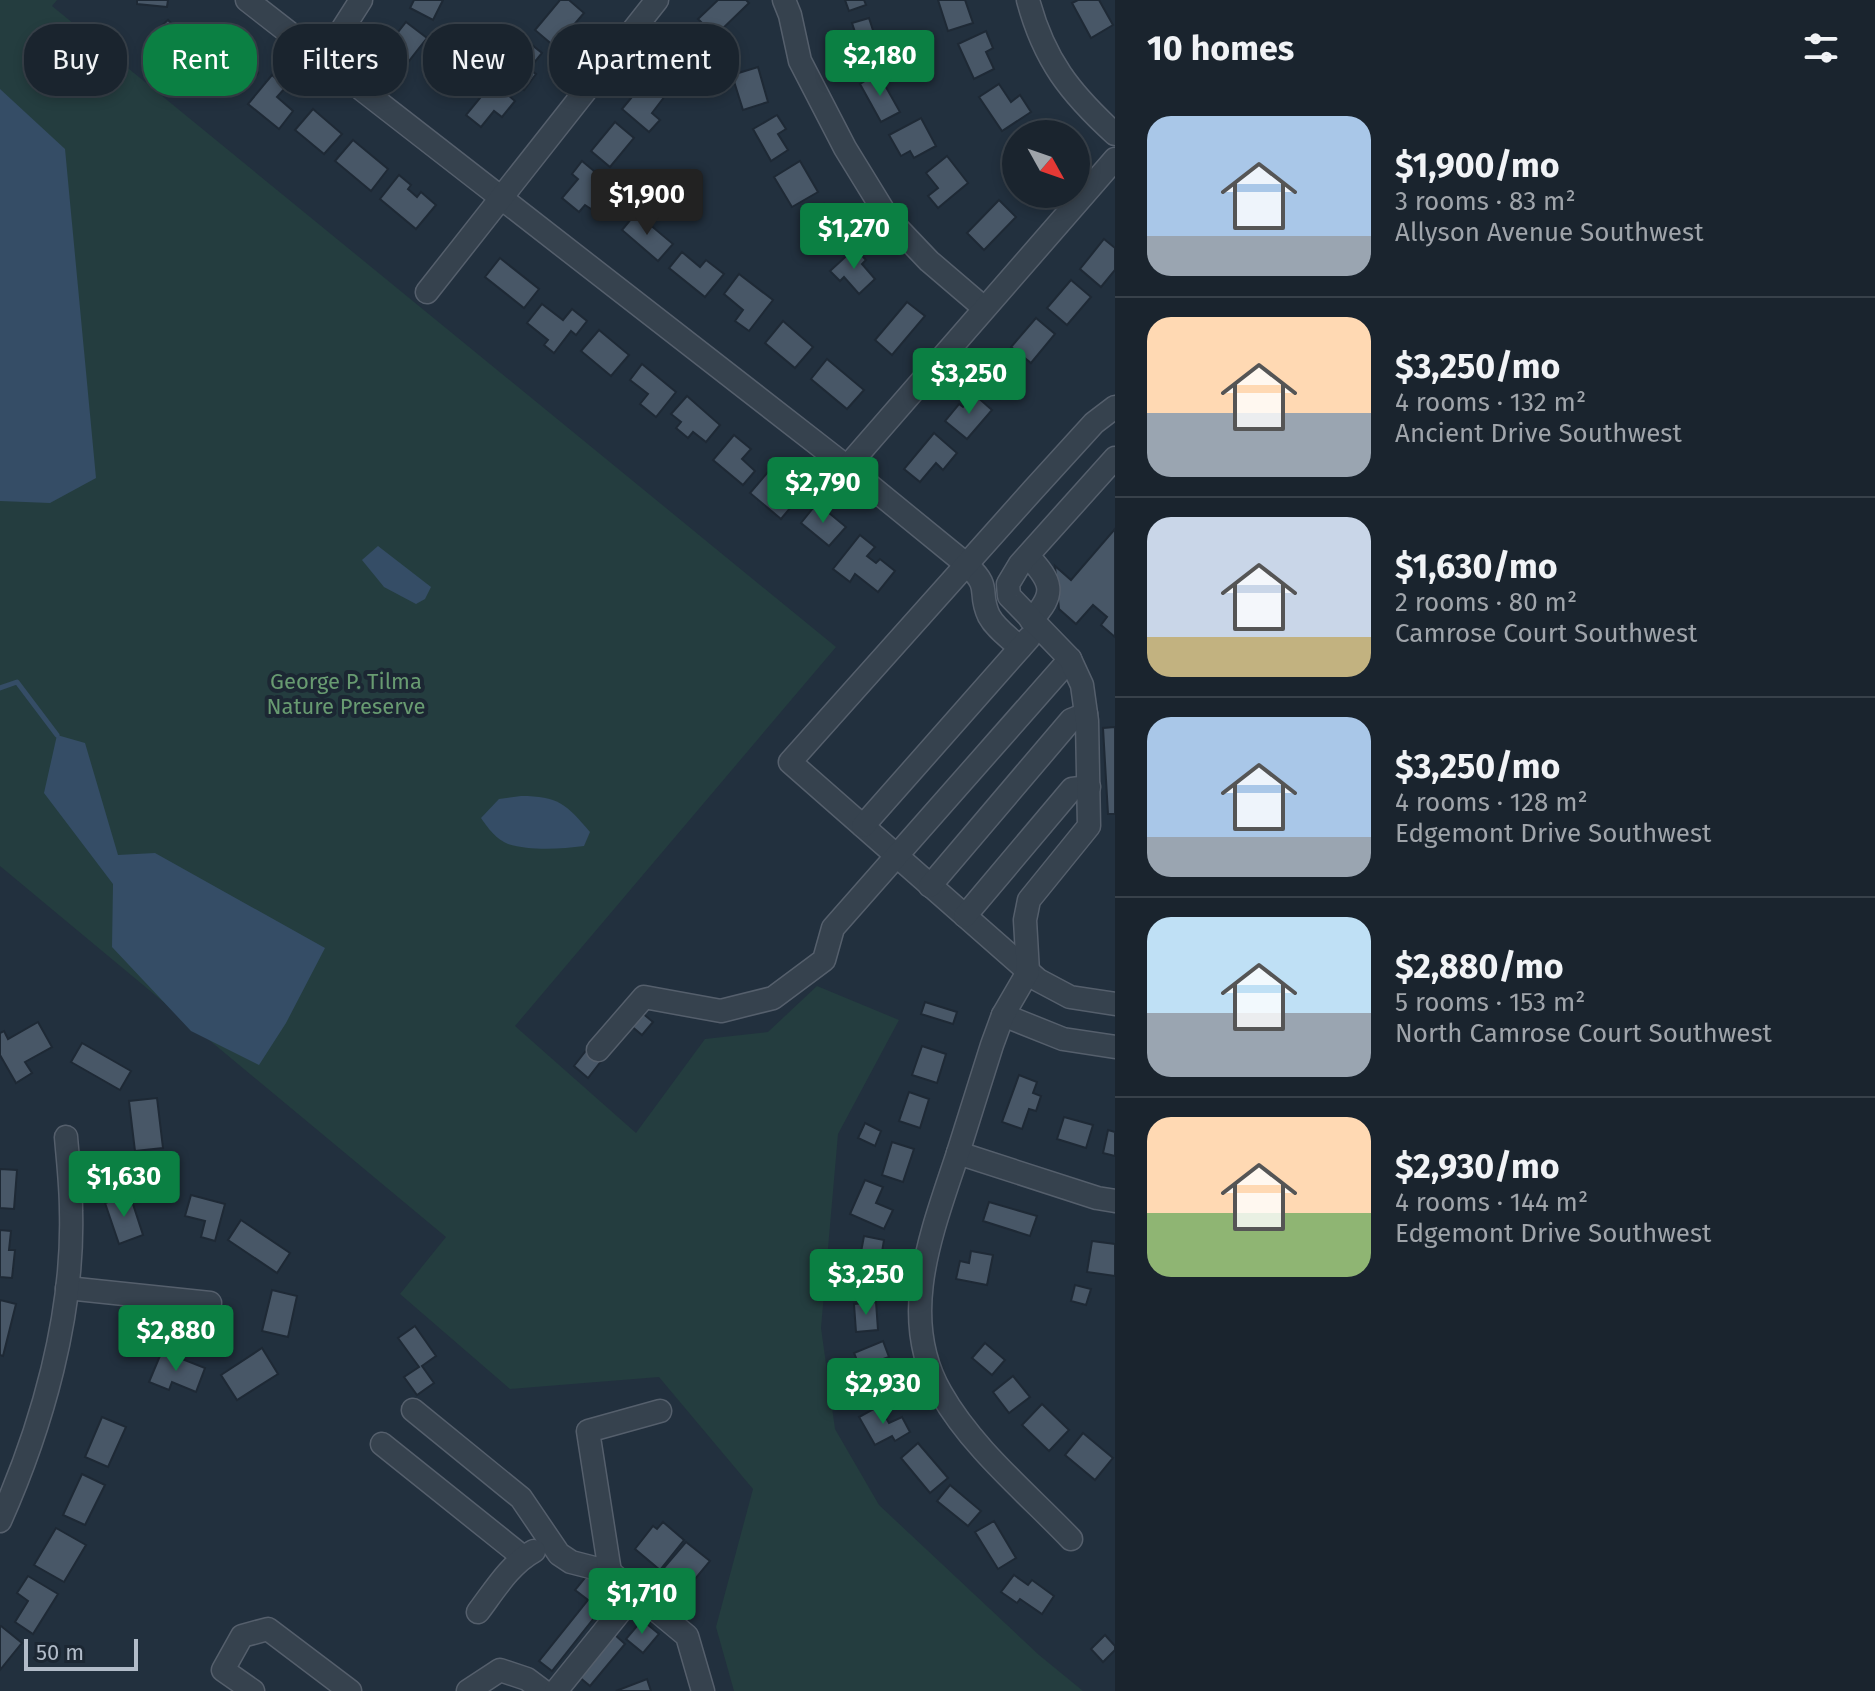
<!DOCTYPE html>
<html lang="en">
<head>
<meta charset="utf-8">
<style>
  body { margin:0; font-family:"Fira Sans",sans-serif; background:#232c36; color:#f1f3f6; height:100vh; display:flex; flex-direction:column; font-size:30px; white-space:nowrap }
  * { box-sizing:border-box; margin:0 }
  p { font-size:26px; color:#9fa4aa }
  .icon { flex:none; width:44px; height:44px; fill:none; stroke:currentColor; stroke-width:2; stroke-linecap:round; stroke-linejoin:round }
  .map { position:relative; flex:1; overflow:hidden }
  .sheet { display:flex; flex-direction:column; background:#1a242e; width:760px }
  .sheet>* { flex:none }
  .banner { position:absolute; left:24px; top:24px; width:760px; height:72px; display:flex; gap:16px }
  .needle { width:52px; rotate:130deg }
  .buttons { position:absolute; left:1002px; top:120px; display:grid; gap:16px }
  .buttons a { display:grid; place-items:center; width:88px; height:88px; border-radius:50%; background:#1a242e; box-shadow:0 4px 12px #0003,0 0 0 2px #38414a; font-size:40px }
  .scale { position:absolute; left:24px; bottom:20px; width:114px; box-sizing:border-box; padding-left:8px; border:4px solid #b2bcc9; border-top:0; font-size:22px; line-height:28px; white-space:nowrap; color:#b2bcc9; -webkit-text-stroke:6px #1c2733; paint-order:stroke }
  .price { position:absolute; translate:-50% -68px; padding:0 18px; border-radius:8px; background:#0b8043; color:#fff; font-size:26px; line-height:52px; filter:drop-shadow(0 2px 4px #0008) }
  .price::after { content:''; position:absolute; left:50%; top:48px; width:24px; height:18px; margin-left:-12px; background:inherit; clip-path:polygon(0 0,100% 0,50% 100%) }
  .price.active { background:#222; color:#fff }
  ul { padding:0; list-style:none }
  li { display:flex; align-items:center; gap:24px; height:200px; padding:0 32px }
  li+li { border-top:2px solid #38414a }
  li span { display:grid; place-items:center; flex:none; width:224px; height:160px; border-radius:24px; color:#555 }
  li>.icon { margin-inline-start:auto }
  span .icon { width:96px; height:96px; fill:#fffc; stroke-width:1 }
  li b { font-size:34px }
  h2 { display:flex; justify-content:space-between; align-items:center; height:96px; padding:0 32px; font-size:34px }
  .pill { padding:0 28px; border-radius:32px; background:#1a242e; box-shadow:0 4px 12px #0003,0 0 0 2px #38414a; font-size:28px; line-height:72px }
  .pill.active { background:#0b8043; color:#fff }
  main { display:flex; flex:1; min-height:0 }
  .map>svg:first-child { display:block }
</style>
</head>
<body>
<main>
<div class="map">
<svg width="1115" height="1691" viewBox="0 0 1115 1691">
  <rect width="100%" height="100%" fill="#22303e"/>
  <!-- green -->
  <polygon fill="#243d3f" points="0,0 57,0 52,6 836,647 515,1026 636,1133 705,1039 768,1032 817,986 899,1020 838,1134 821,1328 835,1429 879,1505 1039,1655 1083,1691 734,1691 716,1627 753,1489 659,1377 510,1389 400,1294 446,1237 0,866"/>
  <!-- water -->
  <g fill="#354d66">
    <polygon points="0,89 65,149 96,478 50,503 0,501"/>
    <polygon points="378,546 431,587 425,599 416,604 384,587 362,560"/>
    <polygon points="57,735 85,743 118,855 155,853 325,948 286,1023 259,1065 191,1031 112,947 113,884 44,793"/>
    <path d="M521 796C558 796 566 804 590 832L584 846C561 849 531 851 508 844 497 840 487 827 481 818L499 799Z"/>
  </g>
  <g fill="none" stroke-linecap="round" stroke-linejoin="round">
    <!-- stream -->
    <polyline stroke="#354d66" stroke-width="5" points="0,688 17,682 57,735"/>
  </g>
  <!-- building -->
  <g fill="#485767" stroke="#1e2935" stroke-width="2">
    <polygon points="137,0 168,0 167,7 137,4"/>
    <polygon points="414,0 443,0 433,20 410,8"/>
    <polygon points="560,0 569,0 584,13 555,47 535,30"/>
    <polygon points="718,0 746,0 749,3 715,36 698,19"/>
    <polygon points="845,0 864,0 866,5 849,11"/>
    <polygon points="938,0 965,0 973,23 948,31"/>
    <polygon points="1078,0 1099,0 1113,25 1091,38 1072,3"/>
    <polygon points="869,18 882,58 853,67 846,45 858,41 852,23"/>
    <polygon points="168,20 187,40 198,31 208,43 179,70 149,37"/>
    <polygon points="406,22 427,38 405,66 384,50"/>
    <polygon points="986,31 993,48 986,52 994,69 974,79 958,44"/>
    <polygon points="684,34 703,50 675,83 656,67"/>
    <polygon points="523,38 542,53 529,69 536,74 524,90 508,77 512,72 502,64"/>
    <polygon points="224,44 258,73 242,92 208,62"/>
    <polygon points="758,67 768,102 743,110 732,75"/>
    <polygon points="878,73 900,112 881,122 860,84"/>
    <polygon points="272,75 286,87 277,97 293,111 279,129 248,104"/>
    <polygon points="646,80 665,96 652,113 660,120 649,132 622,109"/>
    <polygon points="493,82 515,101 502,117 494,111 481,127 466,115"/>
    <polygon points="999,84 1011,102 1020,95 1031,112 1002,131 979,97"/>
    <polygon points="313,109 342,134 324,154 295,130"/>
    <polygon points="777,115 786,129 778,134 788,150 771,161 753,129"/>
    <polygon points="921,118 936,146 914,158 910,151 901,156 889,135"/>
    <polygon points="615,122 634,138 610,167 591,151"/>
    <polygon points="353,140 388,169 371,191 335,161"/>
    <polygon points="947,156 968,183 938,208 928,196 938,188 926,173"/>
    <polygon points="582,161 606,181 595,193 601,198 591,209 585,205 579,212 562,198 578,179 572,174"/>
    <polygon points="800,161 818,192 792,207 774,177"/>
    <polygon points="399,175 411,185 408,189 417,197 421,192 436,205 416,229 380,199"/>
    <polygon points="999,200 1016,217 984,250 967,233"/>
    <polygon points="824,204 845,237 823,251 802,218"/>
    <polygon points="636,213 673,244 658,261 622,230"/>
    <polygon points="1104,239 1115,248 1115,270 1101,287 1080,269"/>
    <polygon points="855,248 866,260 862,264 875,279 859,294 844,277 840,281 830,271"/>
    <polygon points="682,252 700,267 706,260 724,274 705,297 669,268"/>
    <polygon points="500,258 539,289 524,308 485,277"/>
    <polygon points="739,274 773,300 749,331 735,321 743,310 724,294"/>
    <polygon points="1071,280 1091,297 1067,325 1047,308"/>
    <polygon points="907,302 925,316 892,355 875,340"/>
    <polygon points="542,304 563,320 572,309 587,321 576,335 571,331 554,353 544,345 548,340 527,323"/>
    <polygon points="1036,318 1055,334 1031,363 1011,347"/>
    <polygon points="783,321 813,347 795,368 765,343"/>
    <polygon points="599,330 629,355 611,376 581,351"/>
    <polygon points="1005,355 1023,371 1000,399 981,383"/>
    <polygon points="827,359 864,390 847,409 811,379"/>
    <polygon points="642,364 676,392 656,417 640,404 648,394 630,380"/>
    <polygon points="974,394 992,410 967,439 945,421 959,404 963,407"/>
    <polygon points="687,396 720,425 706,442 693,432 688,438 676,428 681,422 671,414"/>
    <polygon points="934,433 957,453 943,470 936,463 920,482 904,469"/>
    <polygon points="734,435 751,449 742,459 755,471 743,485 713,460"/>
    <polygon points="774,465 788,477 780,488 796,501 781,519 750,493"/>
    <polygon points="817,503 846,527 829,546 801,523"/>
    <polygon points="1115,529 1115,637 1101,625 1107,617 1093,605 1076,624 1059,609 1055,566 1071,580"/>
    <polygon points="860,535 875,547 867,556 876,563 880,559 895,571 878,592 855,574 850,582 833,569"/>
    <polygon points="1115,727 1115,814 1108,814 1103,728"/>
    <polygon points="925,1002 957,1012 953,1024 921,1014"/>
    <polygon points="641,1012 653,1022 642,1035 630,1025"/>
    <polygon points="38,1022 52,1047 25,1062 32,1073 16,1083 0,1055 0,1033 4,1031 8,1039"/>
    <polygon points="82,1043 131,1071 120,1090 71,1062"/>
    <polygon points="922,1046 946,1054 937,1083 912,1075"/>
    <polygon points="588,1048 602,1060 588,1078 574,1066"/>
    <polygon points="1019,1075 1037,1082 1033,1093 1041,1096 1036,1111 1029,1109 1022,1129 1002,1122"/>
    <polygon points="909,1092 929,1099 920,1128 899,1121"/>
    <polygon points="157,1098 163,1148 135,1151 129,1101"/>
    <polygon points="1064,1117 1093,1125 1086,1148 1057,1139"/>
    <polygon points="865,1123 881,1131 875,1146 858,1138"/>
    <polygon points="1108,1130 1115,1132 1115,1156 1103,1153"/>
    <polygon points="892,1142 914,1149 903,1182 882,1175"/>
    <polygon points="0,1169 17,1170 14,1209 0,1208"/>
    <polygon points="865,1180 883,1187 876,1203 893,1210 884,1229 850,1214"/>
    <polygon points="130,1195 143,1235 119,1244 105,1203"/>
    <polygon points="191,1195 225,1204 215,1241 201,1237 205,1221 185,1216"/>
    <polygon points="989,1202 1037,1216 1030,1236 983,1221"/>
    <polygon points="241,1220 290,1253 277,1273 228,1240"/>
    <polygon points="0,1230 11,1231 9,1250 15,1250 12,1278 0,1277"/>
    <polygon points="864,1236 884,1240 877,1282 856,1279"/>
    <polygon points="1092,1241 1115,1244 1115,1276 1087,1272"/>
    <polygon points="971,1251 993,1255 987,1285 956,1279 960,1261 969,1263"/>
    <polygon points="1075,1285 1091,1289 1086,1305 1071,1301"/>
    <polygon points="272,1290 297,1296 288,1337 262,1331"/>
    <polygon points="0,1300 16,1304 3,1356 0,1355"/>
    <polygon points="876,1302 878,1330 856,1332 854,1304"/>
    <polygon points="415,1326 436,1356 422,1366 434,1383 417,1395 404,1377 419,1367 398,1338"/>
    <polygon points="883,1341 889,1357 880,1360 890,1384 870,1392 854,1353"/>
    <polygon points="985,1343 1005,1360 992,1375 972,1358"/>
    <polygon points="262,1348 278,1374 237,1400 221,1375"/>
    <polygon points="162,1351 205,1368 196,1392 172,1382 169,1390 149,1382"/>
    <polygon points="1013,1376 1030,1397 1009,1413 993,1392"/>
    <polygon points="1042,1404 1069,1430 1049,1451 1022,1425"/>
    <polygon points="879,1406 889,1423 902,1417 910,1432 895,1441 892,1436 875,1445 859,1417"/>
    <polygon points="102,1417 126,1427 108,1467 85,1457"/>
    <polygon points="1083,1433 1113,1458 1095,1480 1065,1455"/>
    <polygon points="918,1443 948,1478 930,1493 901,1458"/>
    <polygon points="82,1474 105,1485 85,1525 63,1515"/>
    <polygon points="950,1485 981,1511 968,1526 937,1501"/>
    <polygon points="994,1521 1016,1558 998,1569 975,1532"/>
    <polygon points="663,1522 684,1540 660,1570 635,1549 653,1526 657,1529"/>
    <polygon points="56,1528 86,1545 64,1582 34,1565"/>
    <polygon points="686,1542 710,1561 686,1590 662,1570"/>
    <polygon points="588,1574 613,1594 552,1671 539,1661 588,1600 575,1590"/>
    <polygon points="1014,1575 1028,1585 1032,1580 1054,1596 1042,1614 1020,1599 1017,1603 1001,1592"/>
    <polygon points="28,1576 58,1594 33,1634 15,1622 28,1601 17,1593"/>
    <polygon points="642,1620 659,1634 643,1653 626,1639"/>
    <polygon points="1,1626 22,1643 0,1670 0,1627"/>
    <polygon points="614,1634 625,1644 590,1686 578,1676"/>
    <polygon points="1105,1635 1115,1646 1115,1650 1103,1662 1091,1649"/>
    <polygon points="647,1679 651,1691 616,1691"/>
  </g>
  <g fill="none" stroke-linecap="round" stroke-linejoin="round">
    <defs>
      <g id="minor">
        <path d="M247 0 847 467 967 565C993 589 977 591 989 616 996 629 1010 638 1020 648"/>
        <polyline points="784,0 790,15 800,61 845,148 888,218 929,261 984,308"/>
        <path d="M1028 0C1044 60 1070 93 1115 134"/>
        <polyline points="324,58 361,0"/>
        <polyline points="427,292 657,0"/>
        <polyline points="1115,407 1094,423 1033,490 790,762 1038,980 1070,997 1115,1004"/>
        <polyline points="847,467 1115,159"/>
        <path d="M1028 556C1052 582 1057 593 1031 620"/>
        <polyline points="863,826 1029,638"/>
        <polyline points="930,886 1071,720 1086,714"/>
        <polyline points="965,916 1072,789 1089,787"/>
        <polyline points="1003,1015 1063,1039 1115,1047"/>
        <polyline points="598,1050 644,997 721,1011 773,998 824,960 833,928 1070,659"/>
        <polyline points="958,1153 1097,1198 1115,1201"/>
        <polyline points="67,1288 210,1303"/>
        <polyline points="413,1410 521,1498 559,1554 571,1562 610,1572 687,1636 703,1691"/>
        <polyline points="382,1444 523,1557"/>
        <path d="M0 1521C42 1427 74 1315 71 1211 71 1186 68 1161 66 1137"/>
        <path d="M1071 1539C1027 1493 972 1448 941 1393 897 1317 932 1232 957 1156 969 1119 980 1082 992 1045L1003 1015 1028 972 1025 920 1029 900 1089 826 1087 721 1082 685 1070 659 1009 596 1008 584 1020 564 1115 458"/>
        <polyline points="610,1572 588,1431 660,1411"/>
        <path d="M478 1612C494 1591 510 1564 534 1551"/>
        <polyline points="253,1691 223,1670 242,1636 268,1629 350,1691"/>
        <polyline points="468,1691 500,1670 527,1679 543,1691"/>
        <polyline points="556,1691 635,1593"/>
      </g>
    </defs>
    <!-- minor casing -->
    <use href="#minor" stroke="#555f6c" stroke-width="25"/>
    <!-- minor -->
    <use href="#minor" stroke="#36424e" stroke-width="22"/>
  </g>
  <g text-anchor="middle" stroke-width="8" stroke-linejoin="round" paint-order="stroke">
    <!-- park labels -->
    <g font-size="22" fill="#689b71" stroke="#1c2733">
      <text x="346" y="689">George P. Tilma<tspan x="346" dy="25">Nature Preserve</tspan></text>
    </g>
  </g>
</svg>
<div class="buttons">
<a><svg class="needle" viewBox="-14 -14 28 28"><path d="M0-13l5 13h-10z" fill="#e53935"/><path d="M0 13l5-13h-10z" fill="#9fa4aa"/></svg></a>
</div>
<div class="scale">50 m</div>
<b class="price" style="left:880px;top:98px">$2,180</b>
<b class="price active" style="left:647px;top:237px">$1,900</b>
<b class="price" style="left:854px;top:271px">$1,270</b>
<b class="price" style="left:969px;top:416px">$3,250</b>
<b class="price" style="left:823px;top:525px">$2,790</b>
<b class="price" style="left:124px;top:1219px">$1,630</b>
<b class="price" style="left:866px;top:1317px">$3,250</b>
<b class="price" style="left:176px;top:1373px">$2,880</b>
<b class="price" style="left:883px;top:1426px">$2,930</b>
<b class="price" style="left:642px;top:1636px">$1,710</b>
<div class="banner">
<a class="pill">Buy</a>
<a class="pill active">Rent</a>
<a class="pill">Filters</a>
<a class="pill">New</a>
<a class="pill">Apartment</a>
</div>
</div>
<section class="sheet">
<h2>10 homes<svg class="icon" aria-label="filters" viewBox="0 0 24 24"><path d="M4 7h16M4 17h16"/><circle cx="9" cy="7" r="2"/><circle cx="15" cy="17" r="2"/></svg></h2>
<ul>
<li><span style="background:linear-gradient(#a9c7e8 75%,#9aa5b1 0)"><svg class="icon" aria-label="home" viewBox="0 0 24 24"><path d="M3 11l9-7 9 7M6 9v11h12V9"/></svg></span><div><b>$1,900/mo</b><p>3 rooms · 83 m²</p><p>Allyson Avenue Southwest</p></div></li>
<li><span style="background:linear-gradient(#ffd9b3 60%,#9aa5b1 0)"><svg class="icon" aria-label="home" viewBox="0 0 24 24"><path d="M3 11l9-7 9 7M6 9v11h12V9"/></svg></span><div><b>$3,250/mo</b><p>4 rooms · 132 m²</p><p>Ancient Drive Southwest</p></div></li>
<li><span style="background:linear-gradient(#c9d6e8 75%,#c2b280 0)"><svg class="icon" aria-label="home" viewBox="0 0 24 24"><path d="M3 11l9-7 9 7M6 9v11h12V9"/></svg></span><div><b>$1,630/mo</b><p>2 rooms · 80 m²</p><p>Camrose Court Southwest</p></div></li>
<li><span style="background:linear-gradient(#a9c7e8 75%,#9aa5b1 0)"><svg class="icon" aria-label="home" viewBox="0 0 24 24"><path d="M3 11l9-7 9 7M6 9v11h12V9"/></svg></span><div><b>$3,250/mo</b><p>4 rooms · 128 m²</p><p>Edgemont Drive Southwest</p></div></li>
<li><span style="background:linear-gradient(#bfe0f5 60%,#9aa5b1 0)"><svg class="icon" aria-label="home" viewBox="0 0 24 24"><path d="M3 11l9-7 9 7M6 9v11h12V9"/></svg></span><div><b>$2,880/mo</b><p>5 rooms · 153 m²</p><p>North Camrose Court Southwest</p></div></li>
<li><span style="background:linear-gradient(#ffd9b3 60%,#8fb573 0)"><svg class="icon" aria-label="home" viewBox="0 0 24 24"><path d="M3 11l9-7 9 7M6 9v11h12V9"/></svg></span><div><b>$2,930/mo</b><p>4 rooms · 144 m²</p><p>Edgemont Drive Southwest</p></div></li>
</ul>
</section>
</main>
</body>
</html>
